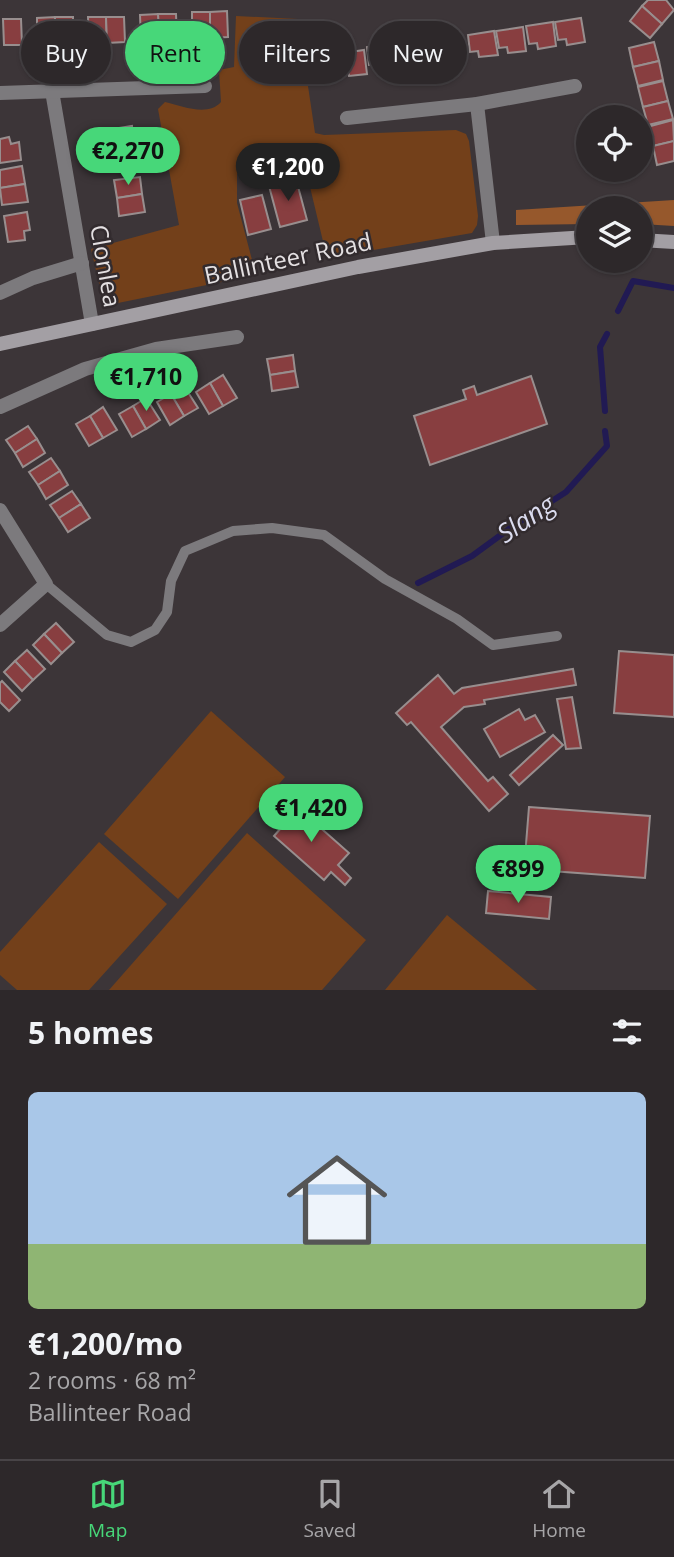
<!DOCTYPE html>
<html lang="en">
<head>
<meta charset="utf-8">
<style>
  body { margin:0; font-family:"Open Sans",sans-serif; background:#393436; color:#f1f3f6; height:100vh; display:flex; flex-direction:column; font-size:26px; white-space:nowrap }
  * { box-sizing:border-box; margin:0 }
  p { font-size:23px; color:#a7a6a8 }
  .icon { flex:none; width:38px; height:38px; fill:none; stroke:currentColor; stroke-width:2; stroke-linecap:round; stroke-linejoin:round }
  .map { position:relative; height:990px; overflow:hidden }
  .side { display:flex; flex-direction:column; background:#2d282a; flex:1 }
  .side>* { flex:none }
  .hud { position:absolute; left:21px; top:21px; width:634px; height:63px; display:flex; gap:14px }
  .controls { position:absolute; left:576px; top:105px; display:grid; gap:14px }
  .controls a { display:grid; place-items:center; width:77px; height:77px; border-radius:50%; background:#2d282a; box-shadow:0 2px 5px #0004,0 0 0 2px #484447; font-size:35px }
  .price { position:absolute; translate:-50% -60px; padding:0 16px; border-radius:24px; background:#47d779; color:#111; font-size:23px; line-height:46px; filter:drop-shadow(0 2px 4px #0008) }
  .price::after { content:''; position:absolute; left:50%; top:42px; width:21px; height:16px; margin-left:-10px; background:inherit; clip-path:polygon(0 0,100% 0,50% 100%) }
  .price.active { background:#222; color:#fff }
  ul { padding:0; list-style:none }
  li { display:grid; align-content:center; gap:14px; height:371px; padding:0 28px }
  li span { display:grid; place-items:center; height:217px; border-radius:10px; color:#555 }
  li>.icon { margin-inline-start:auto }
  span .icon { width:126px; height:126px; fill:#fffc; stroke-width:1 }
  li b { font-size:30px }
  h2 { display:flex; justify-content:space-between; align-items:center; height:84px; padding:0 28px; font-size:30px }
  .tag { padding:0 24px; border-radius:32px; background:#2d282a; box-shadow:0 2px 5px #0004,0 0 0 2px #484447; font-size:24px; line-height:63px }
  .tag.active { background:#47d779; color:#111 }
  .tab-bar { display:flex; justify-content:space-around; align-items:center; height:98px; border-top:2px solid #484447; background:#2d282a; font-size:19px; color:#a7a6a8 }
  .tab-bar a { display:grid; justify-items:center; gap:4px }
  .tab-bar .active { color:#47d779 }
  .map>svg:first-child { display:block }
</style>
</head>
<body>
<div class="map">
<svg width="674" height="990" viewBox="0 0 674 990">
  <rect width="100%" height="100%" fill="#3c3538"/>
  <!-- green -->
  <g fill="#73401a">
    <path d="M236 16 298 19 315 133 324 135 456 130 466 134 469 141 478 216 477 225 472 233 327 258 310 187 292 162 237 174V203L256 275 118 303 107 302 102 296 91 249 179 225 158 109 165 102C182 106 208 117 221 102L219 70 234 67Z"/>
    <polygon points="211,711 285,777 178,899 104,834"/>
    <polygon points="247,833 366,940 322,990 109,990"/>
    <polygon points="99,842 167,904 89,990 17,990 0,975 0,952"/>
    <polygon points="447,915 537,990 385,990"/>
  </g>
  <!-- forest -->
  <polygon fill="#96582c" points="674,200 674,226 641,224 640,208 588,208 588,224 516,225 516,210"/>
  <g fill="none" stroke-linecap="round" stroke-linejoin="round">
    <!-- stream -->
    <g stroke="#211a53" stroke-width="6">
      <polyline points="618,311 633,281 674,288"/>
      <polyline points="605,411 600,347 607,334"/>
      <polyline points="418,583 472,556 513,526 566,492 607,446 605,431"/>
    </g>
  </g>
  <!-- building -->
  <g fill="#883e40" stroke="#988e8e" stroke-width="2">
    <polygon points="648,0 666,0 674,10 662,24 642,6"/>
    <polygon points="642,6 662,24 650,38 630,21"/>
    <polygon points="227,11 228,37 210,38 210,12"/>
    <rect x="192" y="12" width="18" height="26"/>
    <polygon points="158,14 176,14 177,40 159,40"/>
    <polygon points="158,14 159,40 141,41 140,15"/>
    <rect x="55" y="17" width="18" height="26"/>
    <polygon points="55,17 55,43 37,44 37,18"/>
    <polygon points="88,17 106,17 107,43 89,43"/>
    <polygon points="106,17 124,17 125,42 107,43"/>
    <polygon points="581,18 585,42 567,45 566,39 558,40 555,22"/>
    <polygon points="3,19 21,19 22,45 4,45"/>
    <polygon points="553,22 556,46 538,49 537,43 529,44 526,26"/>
    <polygon points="523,27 526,51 508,53 507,47 499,48 496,31"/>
    <polygon points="494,31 498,55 479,57 478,51 470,52 468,35"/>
    <polygon points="454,37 457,61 439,63 438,57 430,58 427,41"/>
    <polygon points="421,39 425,63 407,65 405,59 397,60 395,43"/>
    <polygon points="654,42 659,61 633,67 629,48"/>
    <polygon points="393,43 397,67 379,70 378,64 369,65 367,47"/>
    <polygon points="364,50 367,74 349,76 348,70 340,71 337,54"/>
    <polygon points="335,52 338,76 320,79 319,73 311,74 308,56"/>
    <polygon points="659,61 663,80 638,86 633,67"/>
    <polygon points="663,81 668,101 643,107 638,87"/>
    <polygon points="668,101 673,119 648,125 643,107"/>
    <polygon points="673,120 674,141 653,146 647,127"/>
    <polygon points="132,126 134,144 109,148 106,130"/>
    <polygon points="9,137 11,144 19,142 21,160 0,163 0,139"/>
    <polygon points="674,141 674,161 657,165 653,146"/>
    <polygon points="134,144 137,162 112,166 109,148"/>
    <polygon points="22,166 25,184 0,188 0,170"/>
    <polygon points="140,177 142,194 117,198 114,180"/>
    <polygon points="296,179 307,220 280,227 269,186"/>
    <polygon points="25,184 28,202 2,205 0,188"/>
    <polygon points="142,194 145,212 119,216 117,198"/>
    <polygon points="262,195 271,229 248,235 240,200"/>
    <polygon points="27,212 30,230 24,231 25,240 8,242 4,216"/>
    <polygon points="293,355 295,371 270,375 267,359"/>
    <polygon points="295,371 298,387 272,391 270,375"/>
    <polygon points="223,375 237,398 223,406 210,383"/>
    <polygon points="531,376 547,424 430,465 414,416 466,399 463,390 474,386 477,395"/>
    <polygon points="210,383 223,406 209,414 196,392"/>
    <polygon points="184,386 198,408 184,416 171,394"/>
    <polygon points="171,394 184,416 170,425 157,402"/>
    <polygon points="146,398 160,420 146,429 133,406"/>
    <polygon points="133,406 146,429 132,437 119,414"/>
    <polygon points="103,407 117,430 103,438 90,416"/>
    <polygon points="90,416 103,438 89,446 76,424"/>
    <polygon points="28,426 37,439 15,453 6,440"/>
    <polygon points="37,439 45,453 23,467 15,453"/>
    <polygon points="51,458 60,471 38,485 29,472"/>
    <polygon points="60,471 68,485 46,499 38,485"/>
    <polygon points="72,491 81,504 59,518 50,505"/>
    <polygon points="81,504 90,518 68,532 59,518"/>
    <polygon points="56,623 74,642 62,653 44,634"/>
    <polygon points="44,634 62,653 51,664 33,645"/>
    <polygon points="27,650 45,669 33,680 15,661"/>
    <polygon points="619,651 674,655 674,717 614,713"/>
    <polygon points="15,661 33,680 22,691 4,672"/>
    <polygon points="573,669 576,685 484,700 485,704 464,707 441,727 488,781 493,777 508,794 489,811 411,722 407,725 396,713 438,675 454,694 462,688"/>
    <polygon points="2,681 20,700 9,711 0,702 0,683"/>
    <polygon points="572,697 581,748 566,749 557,699"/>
    <polygon points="519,709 525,720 535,715 545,732 500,757 484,729"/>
    <polygon points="553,735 563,745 519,785 510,775"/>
    <polygon points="529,807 650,816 645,878 524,869"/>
    <polygon points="273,808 287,820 298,808 349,853 338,865 351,878 345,885 331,872 324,880 274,836 281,828 266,815"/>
    <polygon points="488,891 551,897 549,919 486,913"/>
  </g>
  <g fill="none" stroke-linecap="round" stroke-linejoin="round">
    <!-- service -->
    <polyline stroke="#7c7a7d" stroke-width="10" points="46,584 107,635 131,642 155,630 167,612 171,581 185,551 233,531 272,528 324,535 385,579 457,619 493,645 557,636"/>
    <!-- minor -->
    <g stroke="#7c7a7d" stroke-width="14">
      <polyline points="52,91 92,324"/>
      <polyline points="0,93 205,86"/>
      <polyline points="477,104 493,243"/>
      <polyline points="347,118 477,104 575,86"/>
      <polyline points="0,293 33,278 82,263"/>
      <polyline points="0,407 85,369 156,349 237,337"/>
      <polyline points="0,510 46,584 0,625"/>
    </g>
    <!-- secondary -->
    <g stroke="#a39fa4" stroke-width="14">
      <polyline points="640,240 674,242"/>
      <polyline points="0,344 358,267 493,243 588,237"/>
    </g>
  </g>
  <g text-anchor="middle" stroke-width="5" stroke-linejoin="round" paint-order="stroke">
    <!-- street labels -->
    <g font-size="24" fill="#e4e0e2" stroke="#322b2e">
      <text transform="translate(288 259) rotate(-12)" y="8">Ballinteer Road</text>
      <text transform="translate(105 266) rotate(80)" y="8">Clonlea</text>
    </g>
    <!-- water labels -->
    <g font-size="26" font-style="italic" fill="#dbdcef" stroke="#322b2e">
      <text transform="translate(526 519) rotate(-34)" y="9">Slang</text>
    </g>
  </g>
</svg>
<div class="controls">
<a><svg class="icon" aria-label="locate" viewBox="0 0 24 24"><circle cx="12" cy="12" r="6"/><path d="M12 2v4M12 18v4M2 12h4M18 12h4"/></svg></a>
<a><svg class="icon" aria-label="layers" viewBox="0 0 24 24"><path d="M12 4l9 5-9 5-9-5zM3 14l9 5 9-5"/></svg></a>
</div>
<b class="price" style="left:128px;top:187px">€2,270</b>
<b class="price active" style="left:288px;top:203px">€1,200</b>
<b class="price" style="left:146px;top:413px">€1,710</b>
<b class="price" style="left:311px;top:844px">€1,420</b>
<b class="price" style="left:518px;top:905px">€899</b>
<div class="hud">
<a class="tag">Buy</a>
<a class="tag active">Rent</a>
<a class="tag">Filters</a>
<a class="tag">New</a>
</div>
</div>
<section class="side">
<h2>5 homes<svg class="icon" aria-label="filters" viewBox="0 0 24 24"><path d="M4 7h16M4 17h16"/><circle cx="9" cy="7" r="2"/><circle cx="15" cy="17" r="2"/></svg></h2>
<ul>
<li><span style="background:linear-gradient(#a9c7e8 70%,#8fb573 0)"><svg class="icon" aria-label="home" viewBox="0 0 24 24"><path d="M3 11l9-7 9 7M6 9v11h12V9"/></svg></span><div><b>€1,200/mo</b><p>2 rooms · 68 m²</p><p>Ballinteer Road</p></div></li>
</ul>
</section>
<nav class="tab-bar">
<a class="active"><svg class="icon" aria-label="map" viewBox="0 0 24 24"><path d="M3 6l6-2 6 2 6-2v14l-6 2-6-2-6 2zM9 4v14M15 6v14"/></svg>Map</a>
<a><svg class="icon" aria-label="saved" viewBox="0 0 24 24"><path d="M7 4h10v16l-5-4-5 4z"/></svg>Saved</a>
<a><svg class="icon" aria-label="home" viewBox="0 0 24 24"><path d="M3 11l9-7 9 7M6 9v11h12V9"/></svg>Home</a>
</nav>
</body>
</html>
